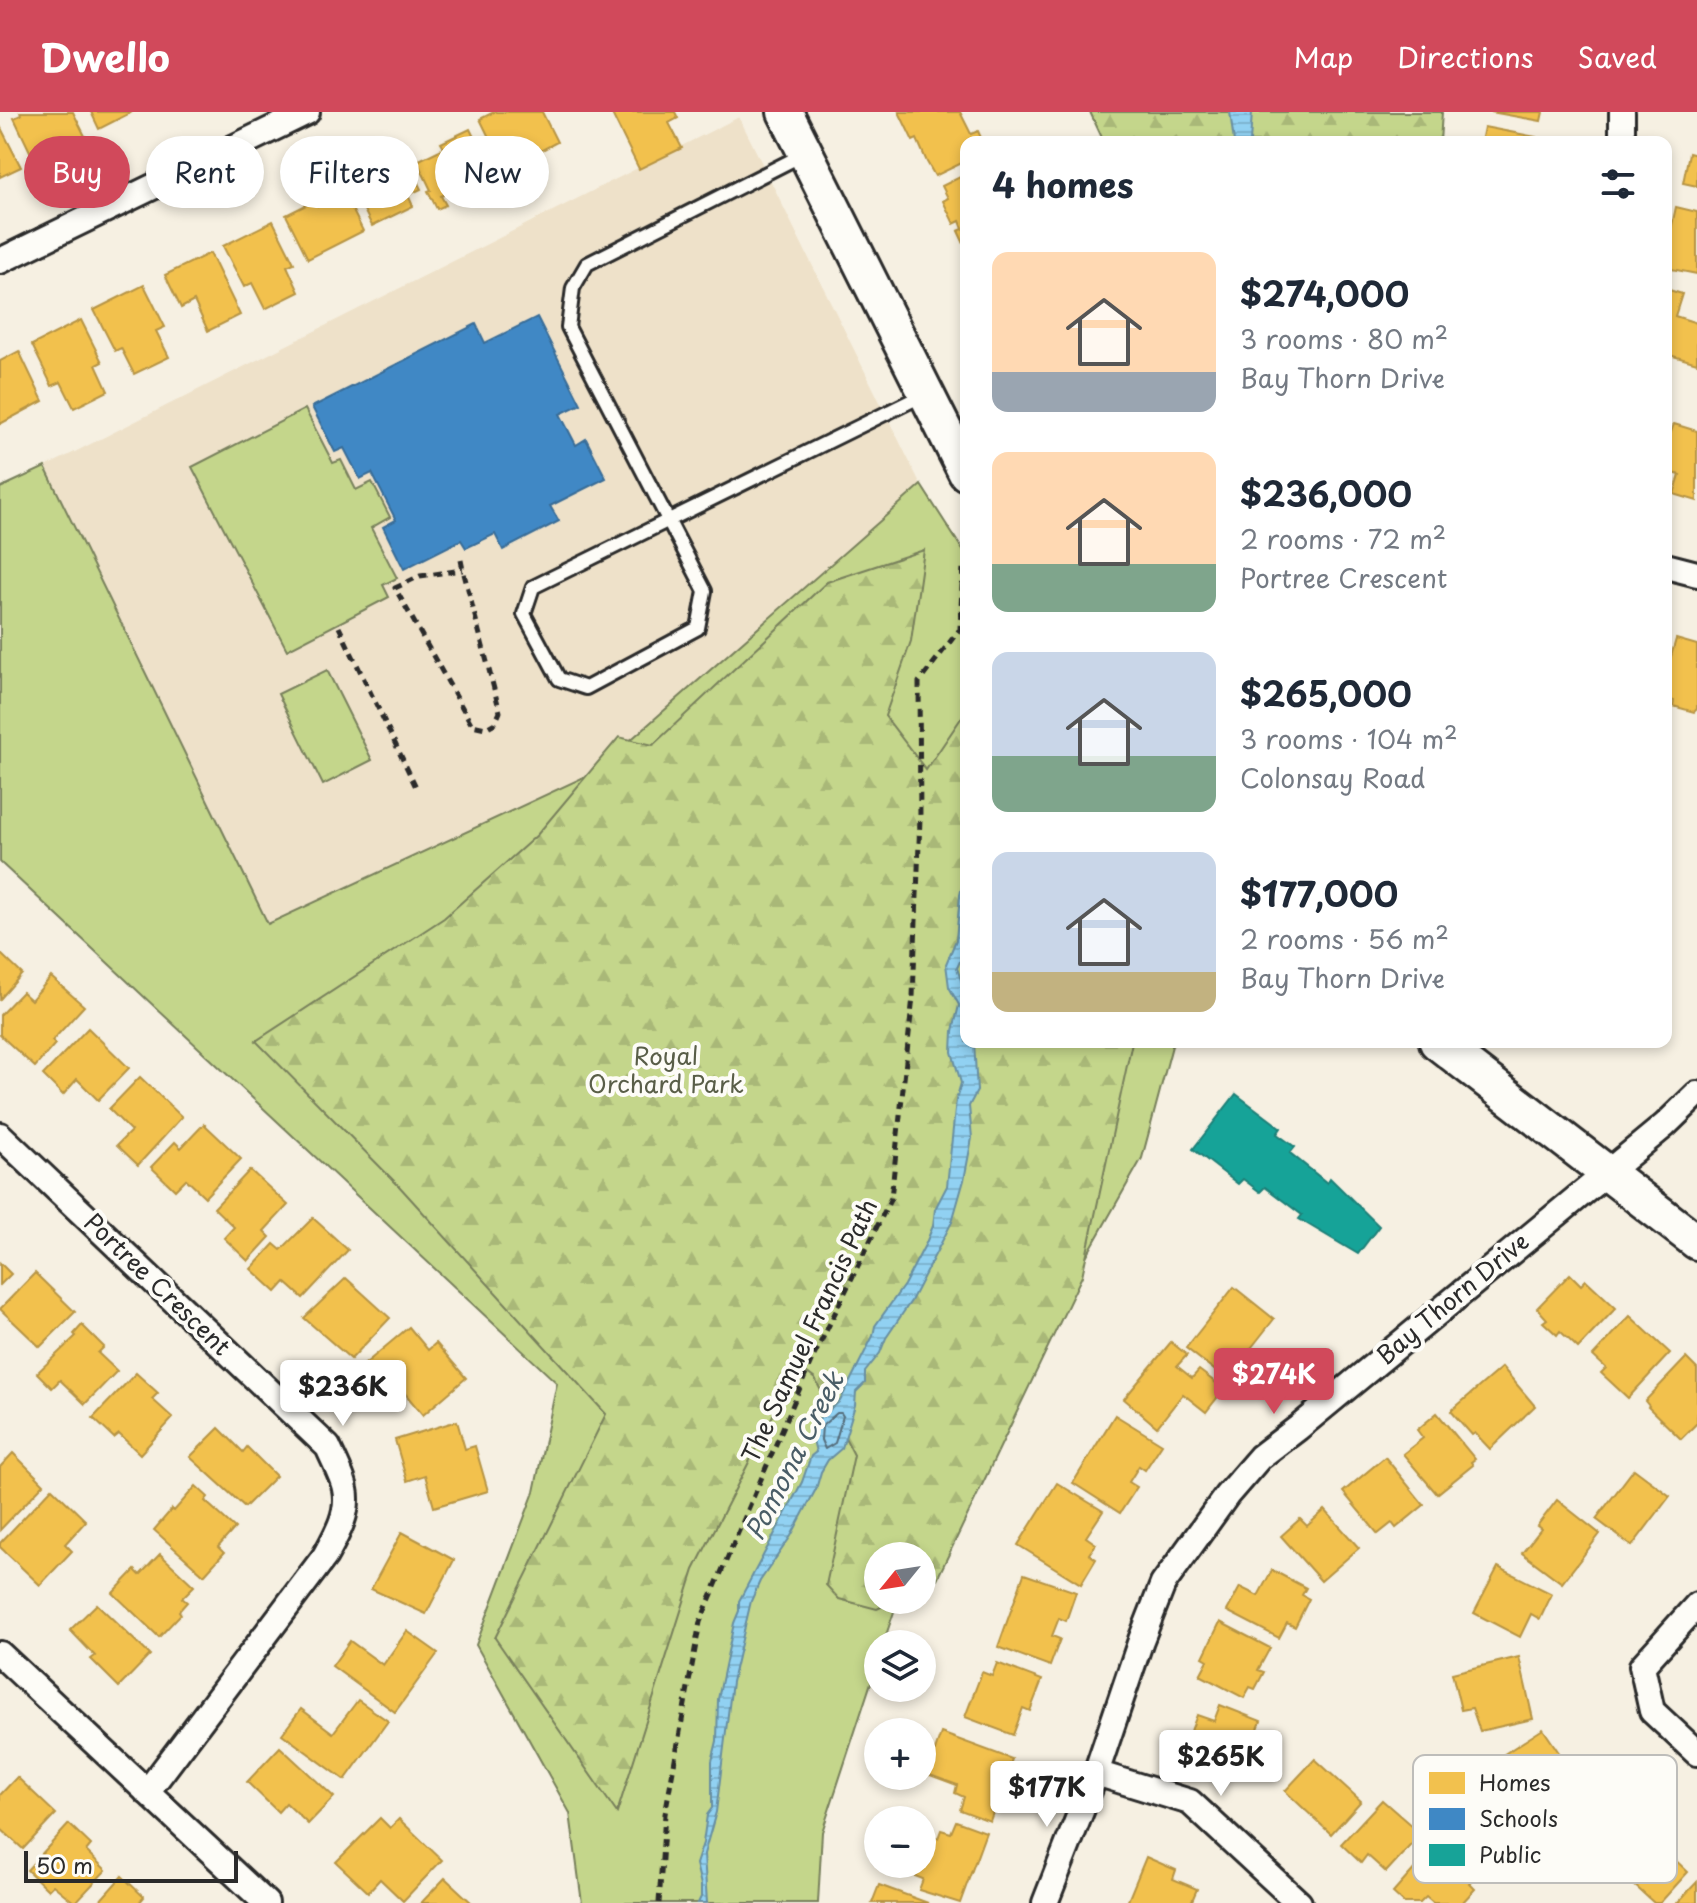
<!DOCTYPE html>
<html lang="en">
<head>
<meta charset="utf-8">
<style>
  body { margin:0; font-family:"Playpen Sans",sans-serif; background:#f2f2f3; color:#1f2937; height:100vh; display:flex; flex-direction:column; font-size:30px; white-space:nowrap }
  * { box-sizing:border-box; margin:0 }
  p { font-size:26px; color:#747a83 }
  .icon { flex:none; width:44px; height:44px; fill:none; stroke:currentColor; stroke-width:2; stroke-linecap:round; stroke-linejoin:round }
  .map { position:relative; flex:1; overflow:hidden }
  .side { position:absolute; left:960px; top:24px; width:712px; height:912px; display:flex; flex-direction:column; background:#fff; border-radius:16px; box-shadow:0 4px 12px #0003 }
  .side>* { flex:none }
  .banner { position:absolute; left:24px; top:24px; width:760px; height:72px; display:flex; gap:16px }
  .needle { width:52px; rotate:240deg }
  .buttons { position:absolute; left:864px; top:1430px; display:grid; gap:16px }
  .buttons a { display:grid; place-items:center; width:72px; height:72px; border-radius:50%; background:#fff; box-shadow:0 4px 12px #0003; font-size:40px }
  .scale { position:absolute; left:24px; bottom:20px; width:214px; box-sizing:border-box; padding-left:8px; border:4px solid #2b2b2b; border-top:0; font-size:22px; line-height:28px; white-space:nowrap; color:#2b2b2b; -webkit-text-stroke:6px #fdfcf7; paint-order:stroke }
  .price { position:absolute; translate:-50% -68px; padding:0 18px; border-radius:8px; background:#fff; color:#222; font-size:26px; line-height:52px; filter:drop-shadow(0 2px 4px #0008) }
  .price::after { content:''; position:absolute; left:50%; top:48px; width:24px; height:18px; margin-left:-12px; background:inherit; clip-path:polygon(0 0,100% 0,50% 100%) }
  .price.on { background:#d1495b; color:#fff }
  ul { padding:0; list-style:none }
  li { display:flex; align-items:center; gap:24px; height:200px; padding:0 32px }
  li span { display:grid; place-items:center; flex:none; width:224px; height:160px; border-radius:16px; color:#555 }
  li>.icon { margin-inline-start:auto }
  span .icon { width:96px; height:96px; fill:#fffc; stroke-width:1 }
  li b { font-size:34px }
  h2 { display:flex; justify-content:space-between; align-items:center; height:96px; padding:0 32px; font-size:34px }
  .pill { padding:0 28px; border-radius:36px; background:#fff; box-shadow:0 4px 12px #0003; font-size:28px; line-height:72px }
  .pill.on { background:#d1495b; color:#fff }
  header { display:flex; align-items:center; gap:48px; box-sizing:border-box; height:112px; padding:0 40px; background:#d1495b; color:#fff }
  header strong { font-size:38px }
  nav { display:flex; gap:44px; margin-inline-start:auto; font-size:28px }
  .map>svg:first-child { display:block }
</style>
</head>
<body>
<header>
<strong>Dwello</strong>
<nav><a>Map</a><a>Directions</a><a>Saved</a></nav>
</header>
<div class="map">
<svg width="1697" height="1791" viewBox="0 0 1697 1791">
  <defs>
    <pattern id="forest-firs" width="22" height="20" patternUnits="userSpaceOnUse" patternTransform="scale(2)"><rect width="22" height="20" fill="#c4d68b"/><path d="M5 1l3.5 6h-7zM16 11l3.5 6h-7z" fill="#a9b878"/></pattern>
    <pattern id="water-rules" width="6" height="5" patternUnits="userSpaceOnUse" patternTransform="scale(2)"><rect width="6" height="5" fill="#91d1f2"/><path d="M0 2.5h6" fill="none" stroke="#7db4d0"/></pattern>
  </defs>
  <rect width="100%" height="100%" fill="#f6f0e2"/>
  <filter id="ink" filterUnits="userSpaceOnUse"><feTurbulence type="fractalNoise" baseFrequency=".0125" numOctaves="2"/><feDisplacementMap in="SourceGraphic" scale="16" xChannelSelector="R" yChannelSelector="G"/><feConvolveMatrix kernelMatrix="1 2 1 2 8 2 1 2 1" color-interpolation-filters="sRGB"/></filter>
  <g filter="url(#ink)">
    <!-- built -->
    <polygon fill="#eee1c9" points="739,5 921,373 593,661 267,812 45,355"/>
    <!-- green -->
    <g fill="#c4d68b" stroke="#78805b" stroke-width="2">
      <polygon points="305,297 333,351 341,348 356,378 372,370 390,405 371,416 397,466 383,473 389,485 287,538 192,355"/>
      <polygon points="45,355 268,812 593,661 921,373 966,443 966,930 1173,930 1142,1046 916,1444 878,1444 878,1488 898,1488 883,1532 878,1532 878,1549 822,1720 818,1791 582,1791 570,1701 476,1533 534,1380 557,1271 0,750 0,376"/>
      <polygon points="327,558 372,648 323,673 278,582"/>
    </g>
    <!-- forest -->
    <g fill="url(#forest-firs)" stroke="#78805b" stroke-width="2">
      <polygon points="1090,0 1442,0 1440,30 1104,30"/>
      <polygon points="924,438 911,529 885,604 926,658 966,599 966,930 1132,930 1082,1164 937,1467 922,1475 922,1444 878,1444 878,1488 896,1488 877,1497 839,1487 826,1473 854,1343 815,1267 798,1254 694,1458 617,1701 495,1526 606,1302 399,1074 256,929 444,806 537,723 619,625 653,633 827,470"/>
    </g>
    <!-- water -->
    <g fill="url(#water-rules)" stroke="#688fa2" stroke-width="2">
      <polygon points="1230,0 1252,0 1250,30 1234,30"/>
      <polygon points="966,759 964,840 957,856 966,883 966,930 974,930 977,979 969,994 972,1026 964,1068 952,1110 911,1189 886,1226 880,1241 865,1260 865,1271 856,1280 855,1293 842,1336 828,1348 821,1360 816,1377 791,1424 760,1469 751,1489 732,1570 716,1700 704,1742 707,1791 698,1791 701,1785 701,1773 696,1752 703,1731 707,1703 712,1696 712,1649 717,1629 718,1587 734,1511 739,1499 739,1489 802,1370 811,1344 816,1340 813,1328 814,1311 840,1289 873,1224 875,1214 904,1173 926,1131 933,1114 935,1097 947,1074 956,988 961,971 952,940 953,919 959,893 949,875 946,852 956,828 960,783"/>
    </g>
    <!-- homes -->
    <g fill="#f2c14e" stroke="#b69444" stroke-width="2">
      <polygon points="20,0 73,0 85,24 34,48 14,6 21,3"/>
      <polygon points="91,0 132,0 99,17"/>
      <polygon points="494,0 542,0 557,30 505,58 480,7"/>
      <polygon points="611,0 675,0 678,6 669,11 682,36 639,57"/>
      <polygon points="899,0 960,0 971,22 978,19 983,30 966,30 966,49 935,64 927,50 917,27 913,29"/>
      <polygon points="1491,0 1543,0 1541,9"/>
      <polygon points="0,14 21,55 0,65"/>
      <polygon points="1484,15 1536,25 1535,30 1481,30"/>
      <polygon points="470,17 491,60 441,84 446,93 437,97 428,79 431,78 417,49 444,36 441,31"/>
      <polygon points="1689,41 1697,43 1697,74 1683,71"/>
      <polygon points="406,47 421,77 408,83 413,94 372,114 352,74"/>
      <polygon points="966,62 966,136 958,119 963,117 960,109 954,112 943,89 948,86 942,74"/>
      <polygon points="344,81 363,119 308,147 286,103 316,88 318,94"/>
      <polygon points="1676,95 1697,100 1697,162 1666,156 1666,140"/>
      <polygon points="273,109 294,151 287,154 299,180 265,197 252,171 244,175 223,134"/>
      <polygon points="210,141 240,203 208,219 194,189 181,196 165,163"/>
      <polygon points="144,173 165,215 156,219 169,245 134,262 121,236 115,239 94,198"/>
      <polygon points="1666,177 1682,182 1675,204 1697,211 1697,251 1666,242"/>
      <polygon points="81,208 102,250 96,253 108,279 74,296 61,270 52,274 32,233"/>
      <polygon points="19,239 43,289 0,312 0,249"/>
      <polygon points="1674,312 1697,319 1697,389 1674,382 1680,363 1666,359 1666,319 1671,320"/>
      <polygon points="1676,527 1697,533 1697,597 1694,600 1673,594 1674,589 1666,587 1666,562"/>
      <polygon points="0,841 22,862 0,887"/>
      <polygon points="51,865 84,894 52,929 55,932 35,955 0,923 0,903 22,880 31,888"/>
      <polygon points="88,916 129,956 98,988 77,967 63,983 43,963"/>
      <polygon points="140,965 182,1005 138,1053 117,1033 131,1019 109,997"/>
      <polygon points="204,1012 241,1047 205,1085 186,1067 175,1078 151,1055 175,1030 181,1036"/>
      <polygon points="250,1058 288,1093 264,1119 270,1125 248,1149 224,1126 234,1115 214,1096"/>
      <polygon points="313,1106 348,1138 303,1186 285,1170 276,1180 251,1157 274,1132 281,1138"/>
      <polygon points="0,1151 11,1162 0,1173"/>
      <polygon points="35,1161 75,1200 40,1235 0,1197"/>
      <polygon points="1570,1162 1581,1173 1586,1168 1616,1196 1578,1236 1560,1219 1557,1223 1543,1210 1547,1207 1537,1196"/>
      <polygon points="346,1166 390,1206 351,1247 304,1206"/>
      <polygon points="1234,1175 1274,1207 1244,1245 1239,1242 1222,1264 1186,1236"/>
      <polygon points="1630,1204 1670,1241 1628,1286 1601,1261 1606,1256 1593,1244"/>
      <polygon points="82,1213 104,1235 98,1241 117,1259 85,1292 60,1268 52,1276 37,1261 76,1224 74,1222"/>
      <polygon points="409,1215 428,1238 436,1231 466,1266 423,1303 402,1278 388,1289 360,1256"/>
      <polygon points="1171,1230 1187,1243 1177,1254 1192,1266 1199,1258 1224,1277 1206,1300 1183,1282 1157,1315 1124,1287"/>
      <polygon points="1686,1246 1697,1257 1697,1311 1681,1327 1648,1295 1649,1294 1645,1289"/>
      <polygon points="1502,1255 1535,1294 1490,1337 1475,1321 1472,1323 1451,1299"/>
      <polygon points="136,1261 158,1281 152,1287 173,1306 140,1342 119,1322 114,1326 93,1306"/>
      <polygon points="1437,1301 1475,1347 1471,1350 1473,1353 1437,1382 1403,1342 1423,1326 1417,1318"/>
      <polygon points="1115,1303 1162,1332 1145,1358 1139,1354 1129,1370 1137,1375 1120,1401 1073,1371"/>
      <polygon points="457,1309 465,1337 475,1334 488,1379 434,1395 425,1363 407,1369 395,1328"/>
      <polygon points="219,1316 243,1340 247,1335 276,1364 245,1395 190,1345"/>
      <polygon points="13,1341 44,1372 0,1418 0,1355"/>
      <polygon points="1385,1345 1424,1393 1396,1416 1392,1411 1378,1422 1343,1380"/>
      <polygon points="1634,1357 1670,1384 1632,1434 1596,1407"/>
      <polygon points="1057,1371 1103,1399 1086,1425 1096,1432 1089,1442 1096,1447 1081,1472 1018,1433"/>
      <polygon points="196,1374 208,1385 205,1389 235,1416 218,1435 224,1441 204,1463 154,1418 172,1397 174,1399"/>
      <polygon points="52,1376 86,1409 65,1432 72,1439 40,1473 0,1435 0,1431"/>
      <polygon points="1557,1388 1600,1422 1562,1471 1522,1441 1541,1417 1537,1414"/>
      <polygon points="1325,1398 1359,1436 1321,1469 1281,1424 1300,1407 1307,1414"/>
      <polygon points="402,1420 454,1448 426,1502 371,1477"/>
      <polygon points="160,1442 194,1474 182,1486 187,1490 179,1499 181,1502 159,1525 113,1481 135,1458 140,1463"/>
      <polygon points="1498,1455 1552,1482 1540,1507 1531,1502 1520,1525 1474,1501"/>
      <polygon points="1272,1458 1306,1476 1302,1483 1309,1487 1295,1515 1287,1511 1279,1526 1227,1499 1240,1475 1258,1484"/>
      <polygon points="1024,1462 1076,1480 1066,1509 1059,1506 1052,1524 1060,1527 1050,1554 998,1535"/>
      <polygon points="97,1492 150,1543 119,1575 91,1547 95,1544 70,1518"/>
      <polygon points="1220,1510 1270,1536 1258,1558 1264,1560 1255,1577 1250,1575 1244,1586 1200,1563 1208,1548 1203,1545"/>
      <polygon points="407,1519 438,1541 395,1600 332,1554 350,1529 383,1553"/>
      <polygon points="1519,1545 1533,1607 1480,1619 1472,1596 1461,1598 1452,1561"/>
      <polygon points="997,1551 1042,1568 1030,1599 1023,1596 1013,1623 965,1605 982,1560 992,1564"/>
      <polygon points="358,1588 388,1609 345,1668 282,1622 301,1597 333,1621"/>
      <polygon points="1220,1593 1261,1609 1244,1654 1186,1632 1197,1603 1214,1609"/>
      <polygon points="1543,1617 1560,1642 1552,1648 1570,1675 1530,1701 1495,1648"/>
      <polygon points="941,1621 1012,1647 990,1709 960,1698 964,1685 955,1681 957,1673 927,1662"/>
      <polygon points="280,1635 334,1685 308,1712 286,1691 278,1700 247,1670"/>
      <polygon points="1315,1647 1361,1689 1331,1722 1285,1679"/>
      <polygon points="17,1665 56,1702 23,1737 0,1716 0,1683"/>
      <polygon points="1382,1688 1421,1722 1386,1760 1367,1743 1361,1751 1341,1732"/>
      <polygon points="380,1706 390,1716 399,1707 442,1748 403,1789 380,1767 368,1780 336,1750"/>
      <polygon points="956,1709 986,1720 960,1791 919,1778 923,1767 891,1755 893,1752 922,1752 922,1720 938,1726 941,1718 951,1721"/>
      <polygon points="1652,1711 1674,1731 1667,1740 1688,1760 1660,1791 1654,1791 1613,1754"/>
      <polygon points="69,1712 91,1733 86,1739 106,1758 75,1791 53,1773 48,1778 27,1758"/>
      <polygon points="1432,1737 1445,1749 1451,1743 1475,1764 1469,1771 1475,1777 1462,1791 1433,1791 1426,1785 1420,1791 1404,1791 1393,1781"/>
      <polygon points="1146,1745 1176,1758 1173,1767 1197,1777 1191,1791 1127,1791"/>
      <polygon points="122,1764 144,1785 139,1791 98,1791"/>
      <polygon points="445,1766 472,1791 421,1791"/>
      <polygon points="1697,1770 1697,1791 1677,1791"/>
      <polygon points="879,1773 928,1791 872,1791"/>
    </g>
    <!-- schools -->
    <polygon fill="#3f88c5" stroke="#396c97" stroke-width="2" points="537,205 581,292 560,302 576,333 586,327 606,366 550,394 559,409 503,438 495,422 466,436 461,428 404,457 383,415 396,408 372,361 360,367 344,336 335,340 312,295 476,212 485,231"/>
    <!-- public -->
    <polygon fill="#17a398" stroke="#1d7f77" stroke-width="2" points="1236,982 1281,1016 1277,1022 1295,1035 1290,1041 1327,1071 1330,1066 1379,1114 1358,1142 1299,1107 1302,1103 1265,1075 1260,1080 1243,1067 1238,1072 1193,1037"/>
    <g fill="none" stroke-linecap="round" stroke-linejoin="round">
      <!-- shore -->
      <polygon stroke="#546d7b" stroke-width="2" points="837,1301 841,1301 843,1304 835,1331 825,1337 821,1328 822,1314"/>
      <defs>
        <polyline id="lane" points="804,42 587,152 573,176 568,215 705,479 698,516 586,576 559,567 524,502 533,475 923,283"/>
        <g id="street">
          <polyline points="1622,30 1622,0"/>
          <polyline points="0,149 307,0"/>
          <polyline points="1666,454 1697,462"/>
          <path d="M0 1023 328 1335C333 1347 343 1365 345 1377 350 1401 336 1424 325 1444L147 1680"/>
          <polyline points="1697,1493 1642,1554 1652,1599 1697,1641"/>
          <polyline points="0,1542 266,1791"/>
          <polyline points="1096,1661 1190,1690 1299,1791"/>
          <polyline points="1045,1791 1096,1661 1141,1528 1163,1472 1227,1383 1260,1345 1298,1316 1665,1013 1697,982"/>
        </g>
        <g id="secondary">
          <polyline points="785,0 966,361"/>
          <polyline points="1437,930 1697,1130"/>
        </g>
      </defs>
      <!-- lane casing -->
      <use href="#lane" stroke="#2b2b2b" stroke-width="18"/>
      <!-- street casing -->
      <use href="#street" stroke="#2b2b2b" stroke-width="30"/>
      <!-- secondary casing -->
      <use href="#secondary" stroke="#2b2b2b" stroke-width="40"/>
      <!-- path -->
      <g stroke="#2b2b2b" stroke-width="5" stroke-dasharray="8 6" stroke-linecap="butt">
        <polyline points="461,448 463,458 500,600 495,611 486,616 472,613 395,476 420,464 463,458"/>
        <polyline points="339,515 416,675"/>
        <polyline points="659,1791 665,1702 700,1510 811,1250 891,1086 913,885 920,706 919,570 960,517 963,455 966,454"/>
      </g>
      <!-- lane -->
      <use href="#lane" stroke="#fdfcf7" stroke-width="12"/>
      <!-- street -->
      <use href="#street" stroke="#fdfcf7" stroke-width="24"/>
      <!-- secondary -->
      <use href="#secondary" stroke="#fdfcf7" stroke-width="34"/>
    </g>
  </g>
  <g text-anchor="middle" stroke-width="8" stroke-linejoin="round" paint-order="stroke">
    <!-- park labels -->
    <g font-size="24" fill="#595e48" stroke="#fdfcf7">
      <text x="666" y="953">Royal<tspan x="666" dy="28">Orchard Park</tspan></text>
    </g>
    <!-- street labels -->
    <g font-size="24" fill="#2b2b2b" stroke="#fdfcf7">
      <text transform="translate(157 1173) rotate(44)" y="8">Portree Crescent</text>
      <text transform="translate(1453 1187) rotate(-40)" y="8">Bay Thorn Drive</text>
      <text transform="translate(810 1219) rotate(-65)" y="8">The Samuel Francis Path</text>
    </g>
    <!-- water labels -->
    <g font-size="26" font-style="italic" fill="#4a5d67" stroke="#fdfcf7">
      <text transform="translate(795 1344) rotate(-63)" y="9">Pomona Creek</text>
    </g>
  </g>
  <!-- legend -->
  <rect x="1413" y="1643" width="264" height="128" rx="12" fill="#fdfcf7" stroke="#bebdba" stroke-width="2"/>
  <rect x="1429" y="1660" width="36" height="22" fill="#f2c14e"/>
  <rect x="1429" y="1696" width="36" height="22" fill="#3f88c5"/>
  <rect x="1429" y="1732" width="36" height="22" fill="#17a398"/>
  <g font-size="22" fill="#2b2b2b">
    <text x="1479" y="1679">Homes</text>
    <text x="1479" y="1715">Schools</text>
    <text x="1479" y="1751">Public</text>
  </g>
</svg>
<div class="buttons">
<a><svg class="needle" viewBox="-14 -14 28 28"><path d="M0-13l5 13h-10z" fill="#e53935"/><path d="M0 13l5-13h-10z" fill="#747a83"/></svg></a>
<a><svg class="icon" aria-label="layers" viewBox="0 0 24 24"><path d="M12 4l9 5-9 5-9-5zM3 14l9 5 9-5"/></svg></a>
<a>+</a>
<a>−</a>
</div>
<div class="scale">50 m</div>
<b class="price on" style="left:1274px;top:1304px">$274K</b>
<b class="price" style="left:343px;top:1316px">$236K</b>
<b class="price" style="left:1221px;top:1686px">$265K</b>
<b class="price" style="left:1047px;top:1717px">$177K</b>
<div class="banner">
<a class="pill on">Buy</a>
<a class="pill">Rent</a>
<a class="pill">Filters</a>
<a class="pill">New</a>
</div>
<section class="side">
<h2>4 homes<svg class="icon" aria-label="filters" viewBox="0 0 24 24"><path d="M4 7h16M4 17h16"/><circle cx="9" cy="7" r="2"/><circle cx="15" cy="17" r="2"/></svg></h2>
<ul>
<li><span style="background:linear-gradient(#ffd9b3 75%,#9aa5b1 0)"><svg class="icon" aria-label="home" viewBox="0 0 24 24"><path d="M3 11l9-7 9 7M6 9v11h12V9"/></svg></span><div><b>$274,000</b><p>3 rooms · 80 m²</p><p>Bay Thorn Drive</p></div></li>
<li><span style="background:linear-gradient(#ffd9b3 70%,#7fa58c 0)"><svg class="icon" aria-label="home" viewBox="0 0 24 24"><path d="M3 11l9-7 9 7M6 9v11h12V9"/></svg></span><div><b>$236,000</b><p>2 rooms · 72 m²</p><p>Portree Crescent</p></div></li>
<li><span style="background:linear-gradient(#c9d6e8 65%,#7fa58c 0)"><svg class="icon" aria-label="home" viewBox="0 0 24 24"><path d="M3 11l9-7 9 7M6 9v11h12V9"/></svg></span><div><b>$265,000</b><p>3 rooms · 104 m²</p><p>Colonsay Road</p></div></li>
<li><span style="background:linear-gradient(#c9d6e8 75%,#c2b280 0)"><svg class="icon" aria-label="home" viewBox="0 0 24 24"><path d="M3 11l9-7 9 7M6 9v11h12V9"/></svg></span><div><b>$177,000</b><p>2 rooms · 56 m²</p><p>Bay Thorn Drive</p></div></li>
</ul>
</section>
</div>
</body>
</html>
